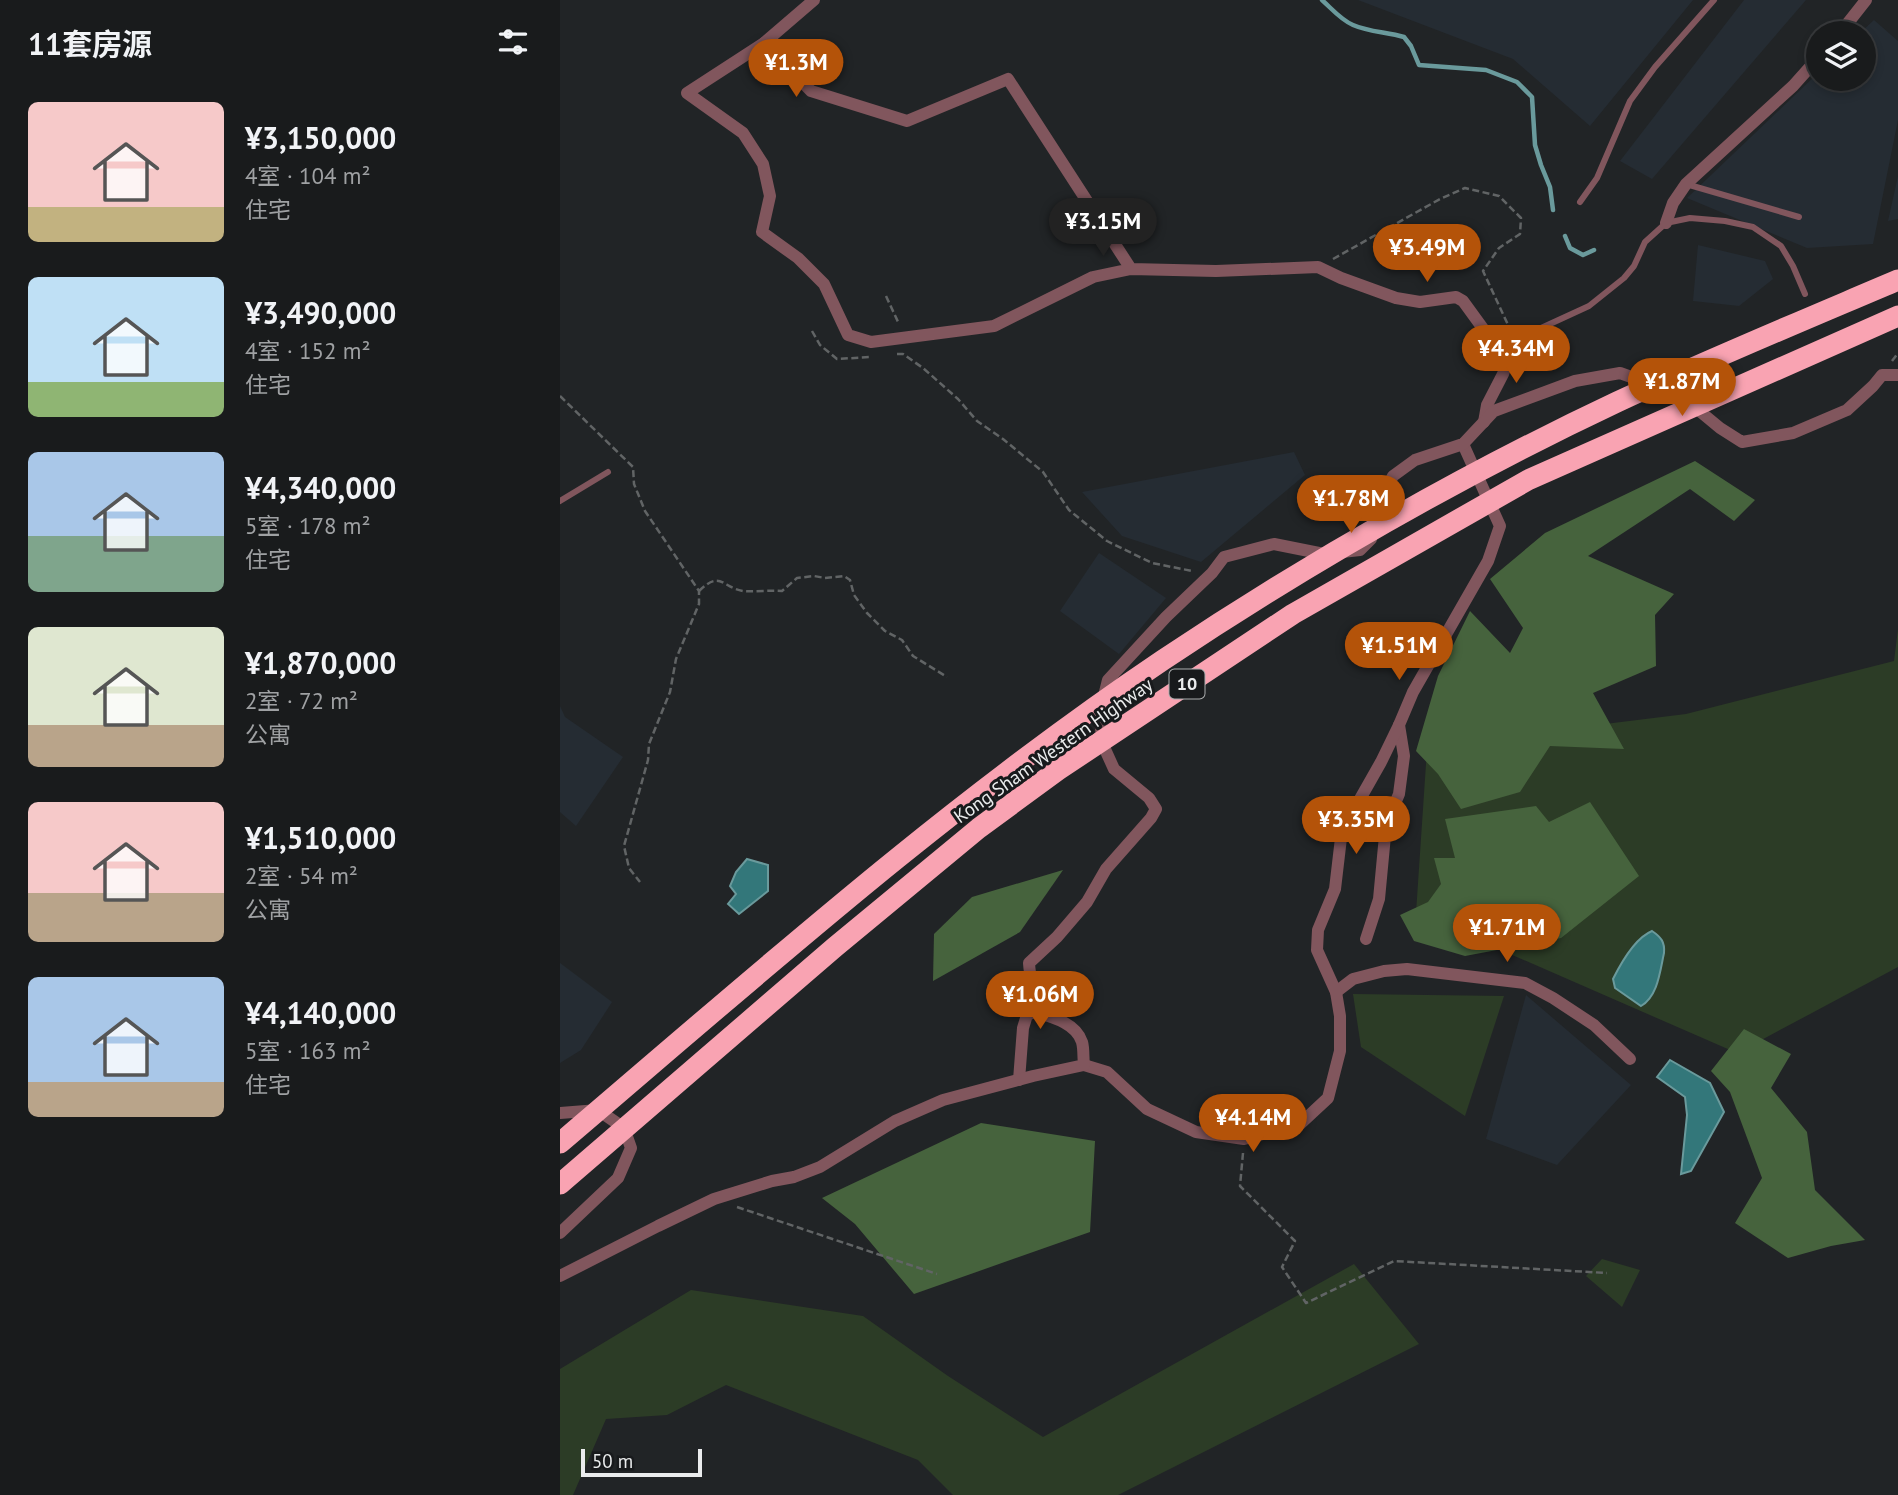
<!DOCTYPE html>
<html lang="zh">
<head>
<meta charset="utf-8">
<style>
  body { margin:0; font-family:"PT Sans","Noto Sans SC",sans-serif; background:#262829; color:#f1f3f6; height:100vh; display:flex; flex-direction:column; font-size:26px; white-space:nowrap }
  * { box-sizing:border-box; margin:0 }
  p { font-size:23px; color:#9fa1a3 }
  .icon { flex:none; width:38px; height:38px; fill:none; stroke:currentColor; stroke-width:2; stroke-linecap:round; stroke-linejoin:round }
  .map { position:relative; flex:1; overflow:hidden }
  .details { display:flex; flex-direction:column; background:#191b1c; width:560px }
  .details>* { flex:none }
  .controls { position:absolute; left:1246px; top:21px; display:grid; gap:14px }
  .controls a { display:grid; place-items:center; width:70px; height:70px; border-radius:50%; background:#191b1c; box-shadow:0 4px 10px #0003,0 0 0 2px #37393b; font-size:35px }
  .scale { position:absolute; left:21px; bottom:18px; width:121px; box-sizing:border-box; padding-left:7px; border:4px solid #eaeced; border-top:0; font-size:19px; line-height:24px; white-space:nowrap; color:#eaeced; -webkit-text-stroke:5px #181a1c; paint-order:stroke }
  .price { position:absolute; translate:-50% -60px; padding:0 16px; border-radius:24px; background:#b45309; color:#fff; font-size:23px; line-height:46px; filter:drop-shadow(0 2px 4px #0008) }
  .price::after { content:''; position:absolute; left:50%; top:42px; width:21px; height:16px; margin-left:-10px; background:inherit; clip-path:polygon(0 0,100% 0,50% 100%) }
  .price.current { background:#222; color:#fff }
  ul { padding:0; list-style:none }
  li { display:flex; align-items:center; gap:21px; height:175px; padding:0 28px }
  li span { display:grid; place-items:center; flex:none; width:196px; height:140px; border-radius:10px; color:#555 }
  li>.icon { margin-inline-start:auto }
  span .icon { width:84px; height:84px; fill:#fffc; stroke-width:1 }
  li b { font-size:30px }
  h2 { display:flex; justify-content:space-between; align-items:center; height:84px; padding:0 28px; font-size:30px }
  main { display:flex; flex:1; min-height:0 }
  .map>svg:first-child { display:block }
</style>
</head>
<body>
<main>
<section class="details">
<h2>11套房源<svg class="icon" aria-label="filters" viewBox="0 0 24 24"><path d="M4 7h16M4 17h16"/><circle cx="9" cy="7" r="2"/><circle cx="15" cy="17" r="2"/></svg></h2>
<ul>
<li><span style="background:linear-gradient(#f6c9c9 75%,#c2b280 0)"><svg class="icon" aria-label="home" viewBox="0 0 24 24"><path d="M3 11l9-7 9 7M6 9v11h12V9"/></svg></span><div><b>¥3,150,000</b><p>4室 · 104 m²</p><p>住宅</p></div></li>
<li><span style="background:linear-gradient(#bfe0f5 75%,#8fb573 0)"><svg class="icon" aria-label="home" viewBox="0 0 24 24"><path d="M3 11l9-7 9 7M6 9v11h12V9"/></svg></span><div><b>¥3,490,000</b><p>4室 · 152 m²</p><p>住宅</p></div></li>
<li><span style="background:linear-gradient(#a9c7e8 60%,#7fa58c 0)"><svg class="icon" aria-label="home" viewBox="0 0 24 24"><path d="M3 11l9-7 9 7M6 9v11h12V9"/></svg></span><div><b>¥4,340,000</b><p>5室 · 178 m²</p><p>住宅</p></div></li>
<li><span style="background:linear-gradient(#dfe7d0 70%,#b9a48a 0)"><svg class="icon" aria-label="home" viewBox="0 0 24 24"><path d="M3 11l9-7 9 7M6 9v11h12V9"/></svg></span><div><b>¥1,870,000</b><p>2室 · 72 m²</p><p>公寓</p></div></li>
<li><span style="background:linear-gradient(#f6c9c9 65%,#b9a48a 0)"><svg class="icon" aria-label="home" viewBox="0 0 24 24"><path d="M3 11l9-7 9 7M6 9v11h12V9"/></svg></span><div><b>¥1,510,000</b><p>2室 · 54 m²</p><p>公寓</p></div></li>
<li><span style="background:linear-gradient(#a9c7e8 75%,#b9a48a 0)"><svg class="icon" aria-label="home" viewBox="0 0 24 24"><path d="M3 11l9-7 9 7M6 9v11h12V9"/></svg></span><div><b>¥4,140,000</b><p>5室 · 163 m²</p><p>住宅</p></div></li>
</ul>
</section>
<div class="map">
<svg width="1338" height="1495" viewBox="0 0 1338 1495">
  <rect width="100%" height="100%" fill="#212426"/>
  <!-- built -->
  <g fill="#252c33">
    <polygon points="798,0 1133,0 1030,126 953,59"/>
    <polygon points="1184,0 1246,0 1092,179 1060,161"/>
    <polygon points="1314,20 1338,41 1338,120 1313,244 1247,248 1127,198 1258,73 1258,79 1304,79 1304,33 1300,33"/>
    <polygon points="1338,176 1338,219 1328,221"/>
    <polygon points="1138,245 1205,261 1213,279 1179,306 1133,301"/>
    <polygon points="734,452 745,475 641,562 562,536 522,492"/>
    <polygon points="539,553 606,598 559,654 500,611"/>
    <polygon points="0,706 5,717 63,757 16,826 0,812"/>
    <polygon points="0,963 52,1002 21,1050 0,1063"/>
    <polygon points="966,995 1071,1085 997,1165 926,1139"/>
  </g>
  <!-- green -->
  <g fill="#2c3c26">
    <polygon points="1338,629 1338,967 1177,1053 856,913 867,749 923,739 1126,714 1334,661"/>
    <polygon points="793,994 944,996 905,1116 801,1047"/>
    <polygon points="1042,1259 1080,1270 1062,1307 1026,1276"/>
    <polygon points="794,1264 859,1344 558,1495 393,1495 358,1460 166,1385 107,1415 46,1419 13,1495 0,1495 0,1369 131,1290 303,1316 388,1376 483,1437"/>
  </g>
  <!-- forest -->
  <g fill="#46633d">
    <polygon points="1135,461 1195,500 1174,521 1130,489 1028,556 1114,594 1095,615 1096,666 1033,693 1064,749 990,746 960,792 901,809 878,774 856,751 878,676 910,611 950,653 963,628 930,579 985,533"/>
    <polygon points="1030,802 1079,876 1001,938 905,956 854,941 840,915 868,902 881,884 874,858 895,858 885,819 976,806 989,822"/>
    <polygon points="503,870 460,932 373,981 374,934 412,897"/>
    <polygon points="1184,1029 1231,1054 1211,1088 1247,1132 1255,1190 1305,1240 1271,1246 1228,1258 1175,1223 1202,1178 1170,1092 1151,1071"/>
    <polygon points="421,1123 535,1141 530,1232 354,1294 295,1224 262,1198"/>
  </g>
  <!-- water -->
  <g fill="#33777a" stroke="#6a9a9c" stroke-width="2">
    <polygon points="187,859 208,865 208,891 179,914 168,904 176,894 170,886 176,872"/>
    <path d="M1092 931C1101 937 1105 942 1104 953 1100 971 1098 996 1081 1006L1055 988 1053 979C1061 963 1075 938 1092 931Z"/>
    <polygon points="1110,1060 1150,1083 1164,1112 1131,1171 1121,1174 1127,1115 1125,1097 1097,1077"/>
  </g>
  <g fill="none" stroke-linecap="round" stroke-linejoin="round">
    <!-- stream -->
    <g stroke="#6a9a9c" stroke-width="4.5">
      <path d="M762 0C772 9 781 20 793 25 809 32 827 32 844 37L851 46 859 65 926 70 957 82 972 97 975 145 981 165 990 187 993 210"/>
      <polyline points="1005,236 1010,248 1023,255 1034,250"/>
    </g>
    <!-- path -->
    <g stroke="#616465" stroke-width="2.5" stroke-dasharray="7 3.5" stroke-linecap="butt">
      <polyline points="773,259 880,199 905,188 939,196 961,218 960,234 939,248 923,271 949,327"/>
      <polyline points="326,296 339,324"/>
      <polyline points="252,331 260,345 277,359 310,357"/>
      <polyline points="337,354 343,354 363,368 398,399 417,421 443,439 483,472 509,510 547,541 592,563 632,571"/>
      <polyline points="1332,361 1338,353"/>
      <polyline points="0,396 73,467 74,484 85,511 139,591 139,604 116,659 110,692 89,744 88,760 64,846 69,868 80,882"/>
      <path d="M139 591C161 570 161 587 183 591 192 592 212 590 222 591L237 578 254 576 265 578 284 576 290 580 294 595 307 613 325 631 342 640 353 656 387 677"/>
      <polyline points="683,1153 680,1186 735,1241 722,1267 746,1303 834,1261 1047,1273"/>
      <polyline points="177,1207 377,1274"/>
    </g>
    <!-- service -->
    <g stroke="#81565d" stroke-width="6">
      <polyline points="1126,184 1239,217"/>
      <polyline points="1020,202 1037,178 1070,101 1095,67 1154,0"/>
      <polyline points="955,340 1029,306 1064,278 1074,266 1085,242 1106,223 1130,218 1165,221 1193,227 1221,246 1233,266 1245,294"/>
      <polyline points="0,501 48,472"/>
    </g>
    <!-- minor -->
    <g stroke="#81565d" stroke-width="12">
      <polyline points="1280,33 1306,0"/>
      <polyline points="204,43 254,0"/>
      <polyline points="1106,223 1113,203 1126,184 1233,86 1258,58"/>
      <polyline points="571,269 448,79 347,121 251,91 204,43 127,93 183,133 203,164 210,196 202,232 238,258 264,284 288,335 311,342 434,326 533,277 571,269 656,271 758,267 781,278 836,298 860,302 896,297 903,301 927,334 940,339 955,340 943,374 927,405 924,422"/>
      <polyline points="806,939 819,899 826,825 839,794 844,756 839,725 853,692 928,561 940,526 903,444"/>
      <polyline points="776,992 793,979 824,971 847,969 965,983 993,998 1034,1025 1070,1059"/>
      <polyline points="524,1065 547,1072 587,1109 636,1132 684,1139 740,1124 768,1098 780,1051 780,1016 776,992 757,950 758,930 775,889 781,838 787,822 821,762 839,725"/>
      <polyline points="459,1080 463,1028 467,1015 475,1012"/>
      <polyline points="0,1113 38,1110 64,1128 71,1148 58,1178 0,1233"/>
      <path d="M0 1276 98 1226 154 1199 212 1181 234 1177 260 1167 335 1121 383 1100 473 1076 524 1065C523 1058 524 1049 522 1042 516 1023 492 1017 475 1012 475 995 470 980 469 963L497 937 527 902 546 869 591 818 596 809 589 798 554 769 544 747 539 716 548 680 606 617 652 573 664 557 714 544 764 554 800 550 811 539 822 497 833 476 855 460 903 444 934 411 1015 381 1060 373 1119 394 1160 428 1182 442 1233 433 1287 410 1313 386 1322 375H1338"/>
    </g>
    <!-- motorway -->
    <g stroke="#f9a3b2" stroke-width="21">
      <path d="M0 1143C196 976 389 804 603 660 747 564 900 476 1057 402 1150 359 1244 320 1338 280"/>
      <polyline points="0,1184 275,947 419,828 498,770 733,614 968,480 1338,316"/>
    </g>
  </g>
  <g text-anchor="middle" stroke-width="6" stroke-linejoin="round" paint-order="stroke">
    <!-- shield labels -->
    <rect fill="#181a1c" stroke="#abadae" stroke-width="2" x="609.5" y="669.5" width="35" height="29" rx="5"/>
    <g font-size="18" font-weight="bold" fill="#eaeced">
      <text x="627" y="690">10</text>
    </g>
    <!-- street labels -->
    <g font-size="19" fill="#eaeced" stroke="#181a1c">
      <text transform="translate(493 750) rotate(-35)" y="7">Kong Sham Western Highway</text>
    </g>
  </g>
</svg>
<div class="controls">
<a><svg class="icon" aria-label="layers" viewBox="0 0 24 24"><path d="M12 4l9 5-9 5-9-5zM3 14l9 5 9-5"/></svg></a>
</div>
<div class="scale">50 m</div>
<b class="price" style="left:236px;top:99px">¥1.3M</b>
<b class="price current" style="left:543px;top:258px">¥3.15M</b>
<b class="price" style="left:867px;top:284px">¥3.49M</b>
<b class="price" style="left:956px;top:385px">¥4.34M</b>
<b class="price" style="left:1122px;top:418px">¥1.87M</b>
<b class="price" style="left:791px;top:535px">¥1.78M</b>
<b class="price" style="left:839px;top:682px">¥1.51M</b>
<b class="price" style="left:796px;top:856px">¥3.35M</b>
<b class="price" style="left:947px;top:964px">¥1.71M</b>
<b class="price" style="left:480px;top:1031px">¥1.06M</b>
<b class="price" style="left:693px;top:1154px">¥4.14M</b>
</div>
</main>
</body>
</html>
